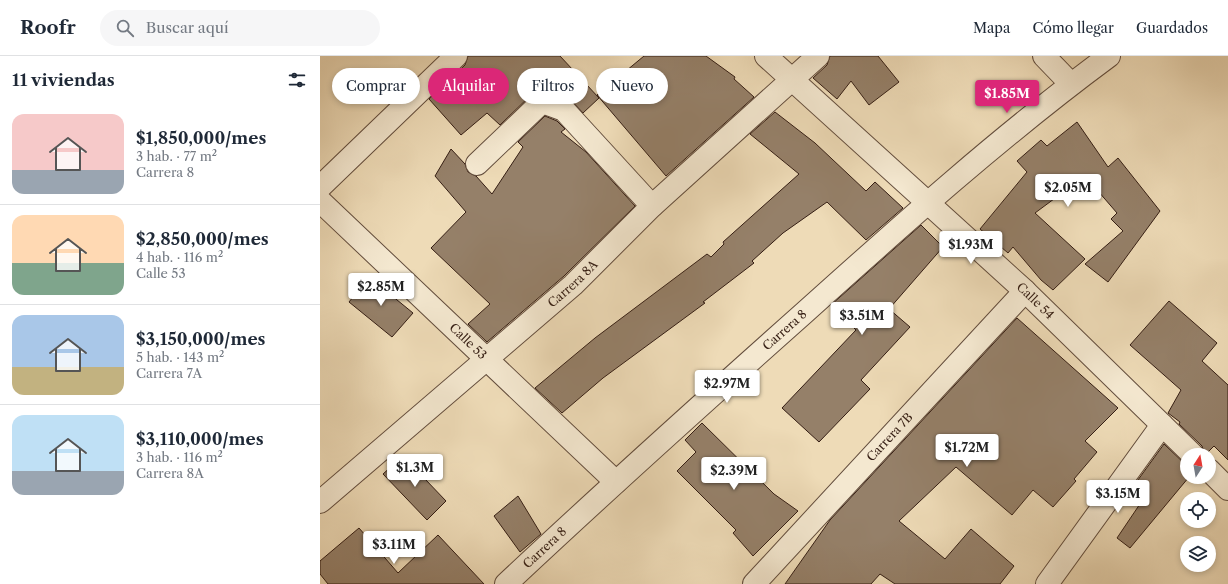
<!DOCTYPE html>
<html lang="es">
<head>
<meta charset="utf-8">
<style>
  body { margin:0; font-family:"Libre Caslon Text",serif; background:#f6f6f7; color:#1f2937; height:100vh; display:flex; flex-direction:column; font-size:15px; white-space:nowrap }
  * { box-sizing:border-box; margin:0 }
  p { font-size:13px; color:#747a83 }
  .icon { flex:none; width:22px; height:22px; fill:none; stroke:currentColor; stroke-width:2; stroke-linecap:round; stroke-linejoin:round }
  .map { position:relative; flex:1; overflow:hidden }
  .details { display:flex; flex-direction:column; background:#fff; width:320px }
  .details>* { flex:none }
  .guide { position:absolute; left:12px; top:12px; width:380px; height:36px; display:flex; gap:8px }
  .needle { width:26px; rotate:11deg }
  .fabs { position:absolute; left:860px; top:392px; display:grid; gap:8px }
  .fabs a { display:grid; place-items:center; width:36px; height:36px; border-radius:50%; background:#fff; box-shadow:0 2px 6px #0003; font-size:20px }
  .price { position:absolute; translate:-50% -34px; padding:0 9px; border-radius:4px; background:#fff; color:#222; font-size:13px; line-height:26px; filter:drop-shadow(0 1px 2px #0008) }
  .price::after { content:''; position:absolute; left:50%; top:24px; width:12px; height:9px; margin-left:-6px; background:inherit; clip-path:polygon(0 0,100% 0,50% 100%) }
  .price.current { background:#db2777; color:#fff }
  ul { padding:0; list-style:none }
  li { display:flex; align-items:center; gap:12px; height:100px; padding:0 12px }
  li+li { border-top:1px solid #e0e1e3 }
  li span { display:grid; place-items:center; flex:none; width:112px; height:80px; border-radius:12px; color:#555 }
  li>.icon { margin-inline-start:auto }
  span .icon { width:48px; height:48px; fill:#fffc; stroke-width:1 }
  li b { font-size:17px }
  h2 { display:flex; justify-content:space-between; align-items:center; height:48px; padding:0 12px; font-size:17px }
  .chip { padding:0 14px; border-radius:18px; background:#fff; box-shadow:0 2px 6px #0003; font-size:14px; line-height:36px }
  .chip.current { background:#db2777; color:#fff }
  header { display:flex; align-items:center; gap:24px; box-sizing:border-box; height:56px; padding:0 20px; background:#fff; border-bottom:1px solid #e0e1e3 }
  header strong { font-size:19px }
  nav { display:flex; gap:22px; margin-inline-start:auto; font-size:14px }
  .search { width:280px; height:36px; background:#f6f6f7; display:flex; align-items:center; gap:10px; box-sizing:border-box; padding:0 14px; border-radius:22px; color:#747a83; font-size:15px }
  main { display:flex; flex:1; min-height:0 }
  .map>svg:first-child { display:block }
</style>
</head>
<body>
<header>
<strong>Roofr</strong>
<div class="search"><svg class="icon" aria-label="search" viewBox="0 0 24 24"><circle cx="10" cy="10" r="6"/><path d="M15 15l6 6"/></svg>Buscar aquí</div>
<nav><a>Mapa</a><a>Cómo llegar</a><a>Guardados</a></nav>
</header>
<main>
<section class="details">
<h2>11 viviendas<svg class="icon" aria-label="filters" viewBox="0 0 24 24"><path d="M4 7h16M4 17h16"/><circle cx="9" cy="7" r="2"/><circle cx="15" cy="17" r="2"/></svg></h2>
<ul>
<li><span style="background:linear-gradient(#f6c9c9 70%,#9aa5b1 0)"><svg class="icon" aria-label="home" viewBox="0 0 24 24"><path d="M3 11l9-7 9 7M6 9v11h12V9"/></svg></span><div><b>$1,850,000/mes</b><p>3 hab. · 77 m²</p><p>Carrera 8</p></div></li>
<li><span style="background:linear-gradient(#ffd9b3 60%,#7fa58c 0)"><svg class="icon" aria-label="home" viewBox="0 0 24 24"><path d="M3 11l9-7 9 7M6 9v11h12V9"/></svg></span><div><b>$2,850,000/mes</b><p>4 hab. · 116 m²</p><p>Calle 53</p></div></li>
<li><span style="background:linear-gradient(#a9c7e8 65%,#c2b280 0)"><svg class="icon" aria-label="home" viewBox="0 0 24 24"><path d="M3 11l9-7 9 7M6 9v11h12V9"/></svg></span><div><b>$3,150,000/mes</b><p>5 hab. · 143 m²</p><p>Carrera 7A</p></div></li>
<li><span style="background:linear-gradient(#bfe0f5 70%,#9aa5b1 0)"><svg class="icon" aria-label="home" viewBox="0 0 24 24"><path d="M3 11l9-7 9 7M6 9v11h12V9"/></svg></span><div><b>$3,110,000/mes</b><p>3 hab. · 116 m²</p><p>Carrera 8A</p></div></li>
</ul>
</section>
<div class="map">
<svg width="908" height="528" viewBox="0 0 908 528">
  <rect width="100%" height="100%" fill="#eedbb7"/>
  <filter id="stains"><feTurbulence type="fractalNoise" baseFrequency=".005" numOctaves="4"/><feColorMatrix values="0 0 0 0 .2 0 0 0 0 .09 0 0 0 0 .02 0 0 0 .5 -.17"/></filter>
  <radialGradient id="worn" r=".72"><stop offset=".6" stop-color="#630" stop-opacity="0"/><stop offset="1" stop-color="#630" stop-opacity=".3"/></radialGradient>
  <!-- building -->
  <g fill="#958069" stroke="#351e14">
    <polygon points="148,0 240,0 279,42 263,57 249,42 226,34 219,34 213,37 180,69 167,57 141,79 109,43 145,9"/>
    <polygon points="324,0 386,0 415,21 414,23 434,41 346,120 277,39"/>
    <polygon points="510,0 558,0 579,26 549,49 531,25 517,43 493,22 507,9"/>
    <polygon points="455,56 495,87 546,135 555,126 583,152 546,184 507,146 463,177 432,205 434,207 383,246 385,247 283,322 242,357 215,332 275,282 387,198 391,201 404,188 403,186 479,118 430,78"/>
    <polygon points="225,60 237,65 245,73 241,76 266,96 315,150 244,220 167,286 148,268 170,248 111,192 146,156 115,120 131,93 145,108 148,116 156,120 172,138 203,91 198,86"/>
    <polygon points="757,66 788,111 798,102 840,155 788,226 765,208 803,175 791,163 797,157 765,120 715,157 765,203 733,234 721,224 693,191 688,197 660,173 707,116 697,105 721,84 727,90"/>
    <polygon points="601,169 623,191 569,253 590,271 541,324 550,333 499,386 462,352 536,274 511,249"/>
    <polygon points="49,221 93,257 72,281 29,246"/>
    <polygon points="849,245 897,287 882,305 908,329 908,404 894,390 885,399 882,390 859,368 860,366 848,357 861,334 810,289"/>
    <polygon points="697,262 798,352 765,385 777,396 754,423 756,425 733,451 713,434 692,459 636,411 579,465 625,503 651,473 694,510 680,528 575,528 560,518 551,528 465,528 510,464"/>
    <polygon points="382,367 454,438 478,455 433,500 413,477 416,474 357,415 376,396 365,384"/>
    <polygon points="844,388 867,410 867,421 869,421 810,492 797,482 826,439 815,428"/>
    <polygon points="83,400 126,445 107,464 63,418"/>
    <polygon points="198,440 221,478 200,496 174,460"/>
    <polygon points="39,472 78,517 118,479 164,528 8,528 0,518 0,505"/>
  </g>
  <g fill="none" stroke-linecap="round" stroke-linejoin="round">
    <defs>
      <g id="minor">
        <path id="s1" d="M446 0 705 235 873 399"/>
        <polyline points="724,0 751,28"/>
        <polyline points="157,108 222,46 244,54 332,150"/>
        <polyline points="0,131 136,0"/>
        <path id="s2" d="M0 145 296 426"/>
        <polyline points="889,414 908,433"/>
        <path id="s3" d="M0 446 253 229 332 150 498 0"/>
        <path id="s4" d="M186 528C284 436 384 346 484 257 583 168 682 79 789 0"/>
        <path id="s5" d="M434 528 705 235"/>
        <polyline points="727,528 842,369"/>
      </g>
    </defs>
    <!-- minor casing -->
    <use href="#minor" stroke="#634d3d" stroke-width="24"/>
    <!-- minor -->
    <use href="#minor" stroke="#f4e8d0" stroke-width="22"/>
  </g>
  <g text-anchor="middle" stroke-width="4" stroke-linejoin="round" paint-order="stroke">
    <!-- street labels -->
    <g font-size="12" fill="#351e14" stroke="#f4e8d0">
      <text dy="4" stroke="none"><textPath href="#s3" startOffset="334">Carrera 8A</textPath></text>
      <text dy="4" stroke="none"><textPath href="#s1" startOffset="364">Calle 54</textPath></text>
      <text dy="4" stroke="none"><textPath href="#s4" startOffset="377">Carrera 8</textPath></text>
      <text dy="4" stroke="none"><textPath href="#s2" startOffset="204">Calle 53</textPath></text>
      <text dy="4" stroke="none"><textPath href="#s5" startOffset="200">Carrera 7B</textPath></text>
      <text dy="4" stroke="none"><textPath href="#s4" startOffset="53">Carrera 8</textPath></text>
    </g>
  </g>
  <rect width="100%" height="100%" filter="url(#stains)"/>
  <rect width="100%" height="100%" fill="url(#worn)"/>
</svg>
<div class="fabs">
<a><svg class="needle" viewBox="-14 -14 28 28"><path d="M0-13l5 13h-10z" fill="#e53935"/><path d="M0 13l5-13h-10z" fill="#747a83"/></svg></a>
<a><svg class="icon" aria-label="locate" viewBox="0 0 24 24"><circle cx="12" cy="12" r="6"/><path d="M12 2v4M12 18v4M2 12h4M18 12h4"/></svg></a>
<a><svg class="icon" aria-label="layers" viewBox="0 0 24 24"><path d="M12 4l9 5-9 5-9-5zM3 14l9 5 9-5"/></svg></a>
</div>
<b class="price current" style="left:687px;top:58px">$1.85M</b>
<b class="price" style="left:748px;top:152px">$2.05M</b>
<b class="price" style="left:651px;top:209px">$1.93M</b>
<b class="price" style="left:61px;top:251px">$2.85M</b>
<b class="price" style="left:542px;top:280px">$3.51M</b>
<b class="price" style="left:407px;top:348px">$2.97M</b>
<b class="price" style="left:647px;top:412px">$1.72M</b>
<b class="price" style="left:95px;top:432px">$1.3M</b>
<b class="price" style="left:414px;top:435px">$2.39M</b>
<b class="price" style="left:798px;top:458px">$3.15M</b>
<b class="price" style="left:74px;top:509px">$3.11M</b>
<div class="guide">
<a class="chip">Comprar</a>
<a class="chip current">Alquilar</a>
<a class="chip">Filtros</a>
<a class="chip">Nuevo</a>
</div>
</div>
</main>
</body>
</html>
